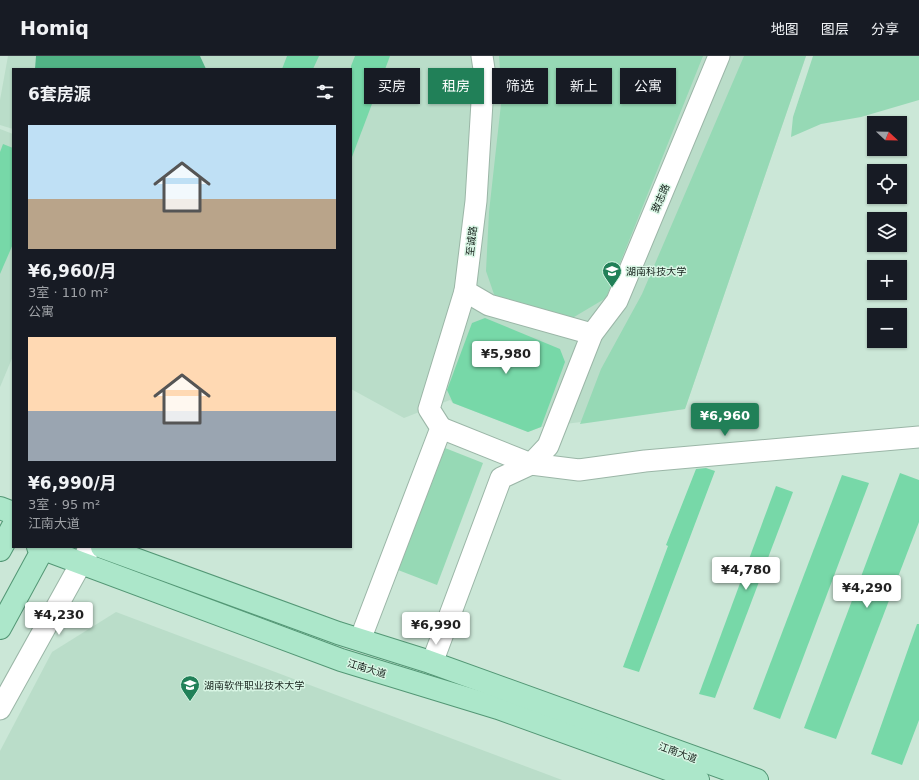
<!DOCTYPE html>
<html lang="zh">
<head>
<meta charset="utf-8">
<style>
  body { margin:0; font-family:"DejaVu Sans","Noto Sans SC",sans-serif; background:#20242c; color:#f1f3f6; height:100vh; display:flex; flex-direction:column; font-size:15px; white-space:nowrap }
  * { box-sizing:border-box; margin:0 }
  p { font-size:13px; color:#9ea1a6 }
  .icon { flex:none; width:22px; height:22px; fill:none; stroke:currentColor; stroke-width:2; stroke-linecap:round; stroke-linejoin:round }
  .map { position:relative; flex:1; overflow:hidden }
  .sheet { position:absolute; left:12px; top:12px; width:340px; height:480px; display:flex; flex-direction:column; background:#171b24; border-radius:0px; box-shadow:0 1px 3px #0004 }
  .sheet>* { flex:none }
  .hud { position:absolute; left:364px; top:12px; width:380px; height:36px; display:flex; gap:8px }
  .needle { width:26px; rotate:112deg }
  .buttons { position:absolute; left:867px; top:60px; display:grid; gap:8px }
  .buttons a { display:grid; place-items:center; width:40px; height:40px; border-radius:0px; background:#171b24; box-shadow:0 1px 3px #0004; font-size:20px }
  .price { position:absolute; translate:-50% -34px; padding:0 9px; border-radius:4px; background:#fff; color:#222; font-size:13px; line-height:26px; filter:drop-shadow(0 1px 2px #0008) }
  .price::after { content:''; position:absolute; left:50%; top:24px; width:12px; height:9px; margin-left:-6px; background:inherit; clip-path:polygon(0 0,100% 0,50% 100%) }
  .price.on { background:#218058; color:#fff }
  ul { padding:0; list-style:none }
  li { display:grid; align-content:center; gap:8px; height:212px; padding:0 16px }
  li span { display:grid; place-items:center; height:124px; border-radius:0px; color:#555 }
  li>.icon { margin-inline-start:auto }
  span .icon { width:72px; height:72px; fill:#fffc; stroke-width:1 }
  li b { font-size:17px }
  h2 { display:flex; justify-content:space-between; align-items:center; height:48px; padding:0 16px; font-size:17px }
  .chip { padding:0 14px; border-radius:0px; background:#171b24; box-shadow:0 1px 3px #0004; font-size:14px; line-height:36px }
  .chip.on { background:#218058; color:#fff }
  header { display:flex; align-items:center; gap:24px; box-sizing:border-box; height:56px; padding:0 20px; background:#171b24; border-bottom:1px solid #363941 }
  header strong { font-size:19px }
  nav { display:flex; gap:22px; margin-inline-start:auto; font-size:14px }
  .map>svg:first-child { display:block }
</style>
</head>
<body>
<header>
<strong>Homiq</strong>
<nav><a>地图</a><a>图层</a><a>分享</a></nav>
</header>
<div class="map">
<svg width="919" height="724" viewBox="0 0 919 724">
  <rect width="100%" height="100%" fill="#cbe7d7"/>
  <!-- built -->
  <g fill="#baddc9">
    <polygon points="8,0 806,0 685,353 541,371 528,376 453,347 450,344 404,362 351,333 351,13 13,13 13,73 0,69 0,44"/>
    <polygon points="0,73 13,78 13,300 0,331"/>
    <polygon points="116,556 562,724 0,724 0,695 52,596"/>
  </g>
  <!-- green -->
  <g fill="#96d9b5">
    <polygon points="499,0 703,0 606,242 569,264 497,247 486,215 489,156 502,39"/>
    <polygon points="744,0 806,0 685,353 580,368 601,313 642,238"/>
    <polygon points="813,0 919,0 919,44 861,61 821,68 791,81 793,61"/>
    <polygon points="445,392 483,407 437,529 398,514"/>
  </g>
  <!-- water -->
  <polygon fill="#51b385" points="36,0 200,0 206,13 35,13"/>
  <!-- building -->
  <g fill="#77d8a8">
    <polygon points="287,0 319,0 313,13 282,13"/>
    <polygon points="355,0 390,0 352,101 351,10"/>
    <polygon points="3,88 13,92 13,188 0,218 0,96"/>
    <polygon points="485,262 560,293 565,306 541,371 528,376 453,347 447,334 472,267"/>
    <polygon points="706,412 715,415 639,616 623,611 668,490 666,489 696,413"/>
    <polygon points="900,417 919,424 919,466 836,683 804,672"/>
    <polygon points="842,419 869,427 780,663 753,653"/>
    <polygon points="776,430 793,436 715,642 699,638"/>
    <polygon points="917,568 919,568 919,664 902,709 871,698"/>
  </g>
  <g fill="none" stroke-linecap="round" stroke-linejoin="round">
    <defs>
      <g id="minor">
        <polyline points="482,0 484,13 476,145 465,235 489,249 592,278"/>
        <polyline points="441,372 531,408 579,414 645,405 919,381"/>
        <polyline points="360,584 441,372 429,353 465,235"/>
        <polyline points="432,607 501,422 531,408 548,390 592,278 617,245 719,0"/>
        <polyline points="0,653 90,491"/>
      </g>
      <g id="major">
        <polyline points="0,452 13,457"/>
        <polyline points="38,491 341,604 498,652 698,724"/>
        <polyline points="102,491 338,577 427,605 757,724"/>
        <polyline points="0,494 13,470"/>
        <polyline points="0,572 44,491"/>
      </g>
    </defs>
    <!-- minor casing -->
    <use href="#minor" stroke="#9bb6a7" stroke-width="23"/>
    <!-- major casing -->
    <use href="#major" stroke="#539775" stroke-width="24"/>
    <!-- minor -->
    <use href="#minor" stroke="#fff" stroke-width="21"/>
    <!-- major -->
    <use href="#major" stroke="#ace7ca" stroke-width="22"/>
  </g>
  <!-- icons -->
  <defs>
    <symbol id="university-pin" viewBox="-11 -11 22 30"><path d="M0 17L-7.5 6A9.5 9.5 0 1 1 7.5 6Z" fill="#218058" stroke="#d8f5e4"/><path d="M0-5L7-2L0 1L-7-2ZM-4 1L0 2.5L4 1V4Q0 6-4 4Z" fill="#fff"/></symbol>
  </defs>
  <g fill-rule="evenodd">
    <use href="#university-pin" x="601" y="204" width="22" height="30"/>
    <use href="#university-pin" x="179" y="618" width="22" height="30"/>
  </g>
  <g text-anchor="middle" stroke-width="3" stroke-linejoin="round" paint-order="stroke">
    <!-- street labels -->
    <g font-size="10" fill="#15201a" stroke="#d8f5e4">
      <text transform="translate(660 142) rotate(-67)" y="4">致志路</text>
      <text transform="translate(471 185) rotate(-83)" y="4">至诚路</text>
      <text transform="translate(367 612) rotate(17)" y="4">江南大道</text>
      <text transform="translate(678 696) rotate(20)" y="4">江南大道</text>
    </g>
    <!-- poi labels -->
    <g font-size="10" fill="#15201a" stroke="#d8f5e4" text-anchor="start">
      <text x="626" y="219">湖南科技大学</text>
      <text x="204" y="633">湖南软件职业技术大学</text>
    </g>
  </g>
</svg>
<div class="buttons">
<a><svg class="needle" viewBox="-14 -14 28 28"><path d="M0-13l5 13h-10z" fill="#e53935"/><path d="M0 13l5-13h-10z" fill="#9ea1a6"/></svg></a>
<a><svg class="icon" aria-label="locate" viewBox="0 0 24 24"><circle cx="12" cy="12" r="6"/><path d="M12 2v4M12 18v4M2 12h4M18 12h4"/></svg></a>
<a><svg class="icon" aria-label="layers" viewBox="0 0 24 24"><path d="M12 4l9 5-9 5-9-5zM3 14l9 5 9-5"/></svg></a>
<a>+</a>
<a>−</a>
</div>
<b class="price" style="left:506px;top:319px">¥5,980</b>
<b class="price on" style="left:725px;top:381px">¥6,960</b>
<b class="price" style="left:746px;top:535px">¥4,780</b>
<b class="price" style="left:867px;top:553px">¥4,290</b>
<b class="price" style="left:59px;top:580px">¥4,230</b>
<b class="price" style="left:436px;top:590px">¥6,990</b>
<div class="hud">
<a class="chip">买房</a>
<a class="chip on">租房</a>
<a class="chip">筛选</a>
<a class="chip">新上</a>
<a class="chip">公寓</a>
</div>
<section class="sheet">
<h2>6套房源<svg class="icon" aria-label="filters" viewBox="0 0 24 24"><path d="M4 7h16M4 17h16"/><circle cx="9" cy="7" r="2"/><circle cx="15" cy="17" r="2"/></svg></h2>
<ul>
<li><span style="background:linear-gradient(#bfe0f5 60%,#b9a48a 0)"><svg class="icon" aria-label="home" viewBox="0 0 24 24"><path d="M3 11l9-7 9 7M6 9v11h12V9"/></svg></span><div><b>¥6,960/月</b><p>3室 · 110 m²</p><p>公寓</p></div></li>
<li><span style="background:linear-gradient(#ffd9b3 60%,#9aa5b1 0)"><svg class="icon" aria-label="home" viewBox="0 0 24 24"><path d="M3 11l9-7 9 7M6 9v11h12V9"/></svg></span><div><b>¥6,990/月</b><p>3室 · 95 m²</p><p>江南大道</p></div></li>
</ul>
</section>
</div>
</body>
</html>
